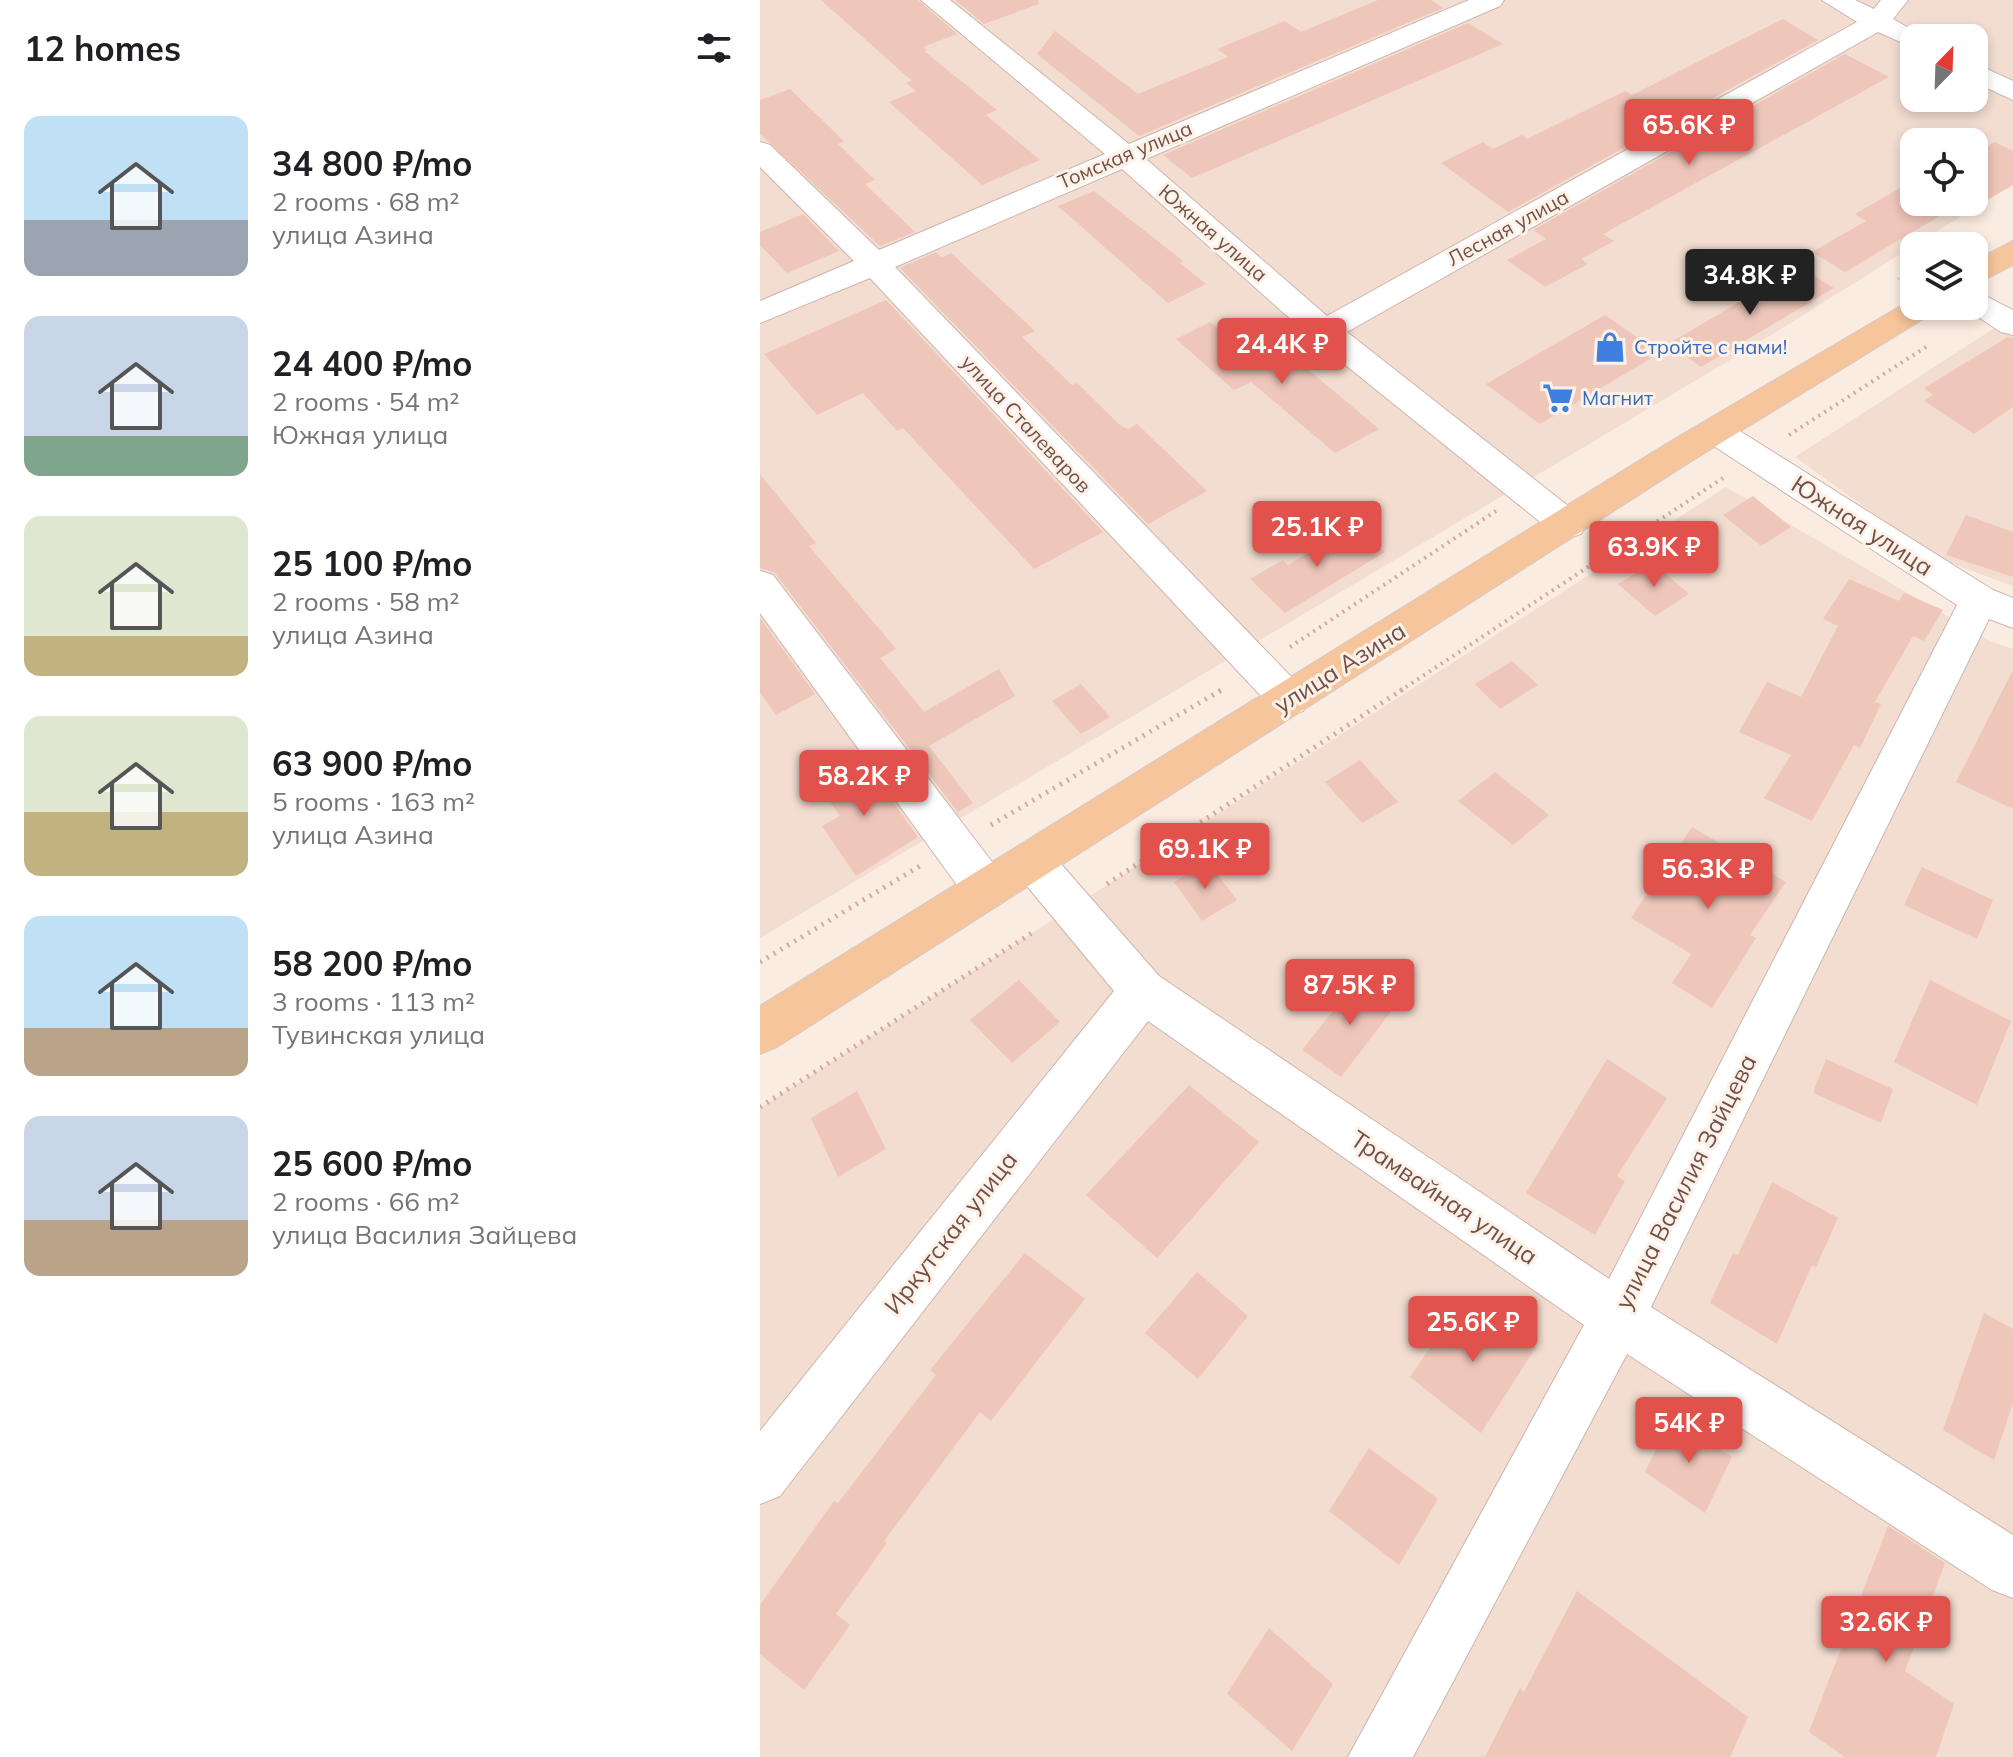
<!DOCTYPE html>
<html lang="en">
<head>
<meta charset="utf-8">
<style>
  body { margin:0; font-family:Mulish,sans-serif; background:#f2f2f2; color:#202124; height:100vh; display:flex; flex-direction:column; font-size:30px; white-space:nowrap }
  * { box-sizing:border-box; margin:0 }
  p { font-size:26px; color:#757577 }
  .icon { flex:none; width:44px; height:44px; fill:none; stroke:currentColor; stroke-width:2; stroke-linecap:round; stroke-linejoin:round }
  .map { position:relative; flex:1; overflow:hidden }
  .drawer { display:flex; flex-direction:column; background:#fff; width:760px }
  .drawer>* { flex:none }
  .needle { width:52px; rotate:23deg }
  .fabs { position:absolute; left:1140px; top:24px; display:grid; gap:16px }
  .fabs a { display:grid; place-items:center; width:88px; height:88px; border-radius:16px; background:#fff; box-shadow:0 4px 12px #0003; font-size:40px }
  .price { position:absolute; translate:-50% -68px; padding:0 18px; border-radius:8px; background:#e0524b; color:#fff; font-size:26px; line-height:52px; filter:drop-shadow(0 2px 4px #0008) }
  .price::after { content:''; position:absolute; left:50%; top:48px; width:24px; height:18px; margin-left:-12px; background:inherit; clip-path:polygon(0 0,100% 0,50% 100%) }
  .price.on { background:#222; color:#fff }
  ul { padding:0; list-style:none }
  li { display:flex; align-items:center; gap:24px; height:200px; padding:0 24px }
  li span { display:grid; place-items:center; flex:none; width:224px; height:160px; border-radius:16px; color:#555 }
  li>.icon { margin-inline-start:auto }
  span .icon { width:96px; height:96px; fill:#fffc; stroke-width:1 }
  li b { font-size:34px }
  h2 { display:flex; justify-content:space-between; align-items:center; height:96px; padding:0 24px; font-size:34px }
  main { display:flex; flex:1; min-height:0 }
  .map>svg:first-child { display:block }
</style>
</head>
<body>
<main>
<section class="drawer">
<h2>12 homes<svg class="icon" aria-label="filters" viewBox="0 0 24 24"><path d="M4 7h16M4 17h16"/><circle cx="9" cy="7" r="2"/><circle cx="15" cy="17" r="2"/></svg></h2>
<ul>
<li><span style="background:linear-gradient(#bfe0f5 65%,#9aa5b1 0)"><svg class="icon" aria-label="home" viewBox="0 0 24 24"><path d="M3 11l9-7 9 7M6 9v11h12V9"/></svg></span><div><b>34 800 ₽/mo</b><p>2 rooms · 68 m²</p><p>улица Азина</p></div></li>
<li><span style="background:linear-gradient(#c9d6e8 75%,#7fa58c 0)"><svg class="icon" aria-label="home" viewBox="0 0 24 24"><path d="M3 11l9-7 9 7M6 9v11h12V9"/></svg></span><div><b>24 400 ₽/mo</b><p>2 rooms · 54 m²</p><p>Южная улица</p></div></li>
<li><span style="background:linear-gradient(#dfe7d0 75%,#c2b280 0)"><svg class="icon" aria-label="home" viewBox="0 0 24 24"><path d="M3 11l9-7 9 7M6 9v11h12V9"/></svg></span><div><b>25 100 ₽/mo</b><p>2 rooms · 58 m²</p><p>улица Азина</p></div></li>
<li><span style="background:linear-gradient(#dfe7d0 60%,#c2b280 0)"><svg class="icon" aria-label="home" viewBox="0 0 24 24"><path d="M3 11l9-7 9 7M6 9v11h12V9"/></svg></span><div><b>63 900 ₽/mo</b><p>5 rooms · 163 m²</p><p>улица Азина</p></div></li>
<li><span style="background:linear-gradient(#bfe0f5 70%,#b9a48a 0)"><svg class="icon" aria-label="home" viewBox="0 0 24 24"><path d="M3 11l9-7 9 7M6 9v11h12V9"/></svg></span><div><b>58 200 ₽/mo</b><p>3 rooms · 113 m²</p><p>Тувинская улица</p></div></li>
<li><span style="background:linear-gradient(#c9d6e8 65%,#b9a48a 0)"><svg class="icon" aria-label="home" viewBox="0 0 24 24"><path d="M3 11l9-7 9 7M6 9v11h12V9"/></svg></span><div><b>25 600 ₽/mo</b><p>2 rooms · 66 m²</p><p>улица Василия Зайцева</p></div></li>
</ul>
</section>
<div class="map">
<svg width="1253" height="1757" viewBox="0 0 1253 1757">
  <rect width="100%" height="100%" fill="#fbece1"/>
  <!-- residential -->
  <g fill="#f2ddd0" fill-rule="evenodd">
    <path d="M0 0H1253V184L987 350 0 938ZM1154 38H1214V98H1154ZM1154 142H1214V202H1154Z"/>
    <polygon points="1253,316 1253,586 1174,557 1035,457"/>
    <polygon points="966,487 1230,641 1253,649 1253,1757 0,1757 0,1108"/>
  </g>
  <!-- building -->
  <g fill="#efc6ba">
    <polygon points="61,0 158,0 197,34 163,47 167,50 164,51 237,110 226,115 280,160 222,185 129,102 156,91 146,83 152,81"/>
    <polygon points="195,0 278,0 279,4 224,24"/>
    <polygon points="618,0 671,0 683,8 379,136 277,54 295,31 378,94 468,57 457,49 525,21 541,32"/>
    <polygon points="1023,19 1058,40 748,212 681,163 723,142 733,149 762,135 767,139 865,91 872,95"/>
    <polygon points="708,23 743,44 432,178 403,155"/>
    <polygon points="1085,54 1129,77 843,234 854,241 821,259 828,264 785,287 747,260 786,239 773,230"/>
    <polygon points="30,89 84,141 78,144 115,180 105,184 155,232 120,246 0,134 0,100"/>
    <polygon points="1235,142 1253,151 1253,185 1205,213 1195,207 1085,272 1052,252 1106,221 1095,214 1154,180 1154,202 1214,202 1214,154"/>
    <polygon points="334,191 423,261 420,263 446,284 408,303 298,206"/>
    <polygon points="43,214 79,251 27,273 0,245 0,232"/>
    <polygon points="176,252 182,258 191,253 275,331 262,337 312,385 317,383 361,426 368,429 377,424 447,491 388,524 140,268"/>
    <polygon points="1039,267 1074,288 941,367 908,344"/>
    <polygon points="126,300 343,532 274,569 143,428 137,431 103,393 57,415 4,354"/>
    <polygon points="845,315 900,353 780,424 726,384"/>
    <polygon points="450,322 494,360 520,346 619,429 575,453 491,382 474,390 416,339"/>
    <polygon points="1248,337 1253,338 1253,407 1214,434 1164,401 1173,395 1164,388"/>
    <polygon points="0,474 56,543 49,546 136,649 120,658 164,712 239,669 255,696 169,746 213,803 198,812 15,573 0,568"/>
    <polygon points="993,496 1031,527 1001,546 963,515"/>
    <polygon points="1206,515 1253,532 1253,577 1186,555"/>
    <polygon points="595,525 625,552 525,613 490,579 523,560 528,565"/>
    <polygon points="893,563 929,594 895,616 858,584"/>
    <polygon points="1089,579 1139,601 1144,593 1183,610 1164,641 1153,636 1115,702 1121,704 1100,748 1094,745 1052,821 1004,798 1031,755 979,732 1007,682 1041,697 1078,626 1063,619"/>
    <polygon points="0,618 55,694 16,715 0,692"/>
    <polygon points="752,661 778,685 740,709 715,684"/>
    <polygon points="1253,670 1253,809 1196,782"/>
    <polygon points="321,684 350,717 321,734 292,701"/>
    <polygon points="101,758 158,837 96,876 62,826 80,816 57,783"/>
    <polygon points="600,760 638,802 602,823 565,782"/>
    <polygon points="735,772 789,815 753,845 698,801"/>
    <polygon points="932,827 1026,882 990,935 996,938 952,1008 912,983 931,954 871,918"/>
    <polygon points="448,862 477,900 442,921 414,882"/>
    <polygon points="1162,867 1233,900 1217,939 1144,905"/>
    <polygon points="600,977 639,1001 581,1077 542,1050"/>
    <polygon points="259,980 300,1022 252,1063 210,1020"/>
    <polygon points="1170,980 1251,1021 1217,1105 1134,1062"/>
    <polygon points="847,1059 907,1098 857,1176 865,1181 835,1235 766,1193"/>
    <polygon points="1066,1059 1133,1089 1121,1123 1053,1093"/>
    <polygon points="429,1085 499,1142 397,1258 326,1195"/>
    <polygon points="97,1091 126,1149 78,1177 51,1118"/>
    <polygon points="1012,1182 1078,1218 1056,1267 1052,1265 1017,1344 950,1303 973,1253 978,1255"/>
    <polygon points="265,1253 325,1299 231,1421 220,1412 124,1541 127,1543 76,1614 90,1625 44,1690 0,1654 0,1605 74,1501 78,1503 176,1375 170,1370"/>
    <polygon points="437,1272 488,1316 438,1379 385,1333"/>
    <polygon points="706,1296 776,1347 721,1433 650,1377"/>
    <polygon points="1224,1313 1253,1329 1253,1403 1234,1460 1183,1430"/>
    <polygon points="912,1417 972,1457 945,1513 885,1472"/>
    <polygon points="609,1448 678,1499 639,1565 569,1511"/>
    <polygon points="1128,1526 1185,1563 1145,1671 1194,1704 1176,1757 1085,1757 1049,1732"/>
    <polygon points="817,1591 988,1717 970,1757 725,1757 760,1688 764,1692"/>
    <polygon points="509,1628 573,1684 532,1751 467,1694"/>
  </g>
  <g fill="none" stroke-linecap="round" stroke-linejoin="round">
    <defs>
      <g id="minor">
        <polygon points="161,0 190,0 369,144 709,0 744,0 740,6 386,159 567,316 1097,22 1062,0 1095,0 1114,9 1121,0 1148,0 1133,19 1166,38 1154,38 1154,48 1118,32 587,332 821,516 826,525 821,534 808,538 795,534 552,338 362,169 135,267 543,689 549,700 543,711 529,716 515,711 110,278 0,323 0,301 94,261 0,167 0,142 10,145 119,250 345,154"/>
        <polygon points="1214,63 1253,81 1253,100 1214,82"/>
        <polygon points="1214,290 1253,310 1253,335 1241,332 1203,307 1214,306"/>
        <polygon points="955,419 967,423 1233,590 1253,598 1253,628 1229,619 891,1307 1253,1535 1253,1598 1232,1590 867,1354 653,1757 588,1757 824,1325 388,1021 20,1496 0,1504 0,1431 354,991 257,874 250,861 257,848 272,842 287,848 399,976 849,1279 1197,605 943,439 938,431 943,423"/>
        <polygon points="0,571 13,575 242,875 248,889 242,903 226,908 210,903 0,613"/>
      </g>
      <g id="primary">
        <polygon points="1253,241 1253,265 1214,285 1214,261"/>
        <polygon points="1154,298 1154,306 1178,306 1173,313 930,462 17,1047 0,1054 0,1006 906,444"/>
      </g>
    </defs>
    <!-- minor casing -->
    <use href="#minor" stroke="#cdb5ac" stroke-width="2"/>
    <!-- primary casing -->
    <use href="#primary" stroke="#d4cac8" stroke-width="2"/>
    <!-- path-far2 -->
    <polyline stroke="#d3a99e" stroke-width="3" stroke-dasharray="1 4" stroke-linecap="butt" points="1138,279 1154,269"/>
    <!-- path-far1 -->
    <g stroke="#d3a99e" stroke-width="4" stroke-dasharray="2 5" stroke-linecap="butt">
      <polyline points="1029,435 1169,345"/>
      <polyline points="530,647 736,511"/>
      <polyline points="459,691 464,688"/>
      <polyline points="640,691 963,478"/>
    </g>
    <!-- path -->
    <g stroke="#d3a99e" stroke-width="5" stroke-dasharray="2 6" stroke-linecap="butt">
      <polyline points="231,825 463,689"/>
      <polyline points="347,884 643,689"/>
      <polyline points="0,962 160,866"/>
      <polyline points="0,1107 275,931"/>
    </g>
    <!-- minor -->
    <use href="#minor" fill="#fff" fill-rule="evenodd"/>
    <!-- primary -->
    <use href="#primary" fill="#f7c59c" fill-rule="evenodd"/>
  </g>
  <!-- icons -->
  <defs>
    <symbol id="shop-bare" viewBox="-9 -9 18 18"><path d="M-5-2.5h2.3a2.7 3.5 0 0 1 5.4 0H5L5.5 6h-11ZM-1.5-2.5h3a1.5 2.3 0 0 0-3 0Z" fill="#3f7fe0" stroke="#fef1e7" stroke-width="2.5" paint-order="stroke"/></symbol>
    <symbol id="supermarket-bare" viewBox="-9 -9 18 18"><path d="M-6-5.5h2.5l.6 2H6L4.5 2H-2.5L-4.4-4H-6ZM-1.5 3.2a1.3 1.3 0 1 0 .1 0ZM3 3.2a1.3 1.3 0 1 0 .1 0Z" fill="#3f7fe0" stroke="#fef1e7" stroke-width="2.5" paint-order="stroke"/></symbol>
  </defs>
  <g fill-rule="evenodd">
    <use href="#shop-bare" x="828" y="325" width="44" height="44"/>
    <use href="#supermarket-bare" x="776" y="376" width="44" height="44"/>
  </g>
  <g text-anchor="middle" stroke-width="6" stroke-linejoin="round" paint-order="stroke">
    <!-- far-street labels -->
    <g font-size="20" fill="#715049" stroke="#fef1e7">
      <text transform="translate(365 155) rotate(-23)" y="7">Томская улица</text>
      <text transform="translate(748 228) rotate(-29)" y="7">Лесная улица</text>
      <text transform="translate(453 233) rotate(41)" y="7">Южная улица</text>
      <text transform="translate(266 424) rotate(47)" y="7">улица Сталеваров</text>
    </g>
    <!-- far-shop labels -->
    <g font-size="20" fill="#366cbe" stroke="#fef1e7" text-anchor="start">
      <text x="874" y="354">Стройте с нами!</text>
      <text x="822" y="405">Магнит</text>
    </g>
    <!-- street labels -->
    <g font-size="24" fill="#715049" stroke="#fef1e7">
      <text transform="translate(1102 526) rotate(33)" y="8">Южная улица</text>
      <text transform="translate(580 668) rotate(-32)" y="8">улица Азина</text>
      <text transform="translate(926 1182) rotate(-63)" y="8">улица Василия Зайцева</text>
      <text transform="translate(684 1198) rotate(34)" y="8">Трамвайная улица</text>
      <text transform="translate(191 1233) rotate(-52)" y="8">Иркутская улица</text>
    </g>
  </g>
</svg>
<div class="fabs">
<a><svg class="needle" viewBox="-14 -14 28 28"><path d="M0-13l5 13h-10z" fill="#e53935"/><path d="M0 13l5-13h-10z" fill="#757577"/></svg></a>
<a><svg class="icon" aria-label="locate" viewBox="0 0 24 24"><circle cx="12" cy="12" r="6"/><path d="M12 2v4M12 18v4M2 12h4M18 12h4"/></svg></a>
<a><svg class="icon" aria-label="layers" viewBox="0 0 24 24"><path d="M12 4l9 5-9 5-9-5zM3 14l9 5 9-5"/></svg></a>
</div>
<b class="price" style="left:929px;top:167px">65.6K ₽</b>
<b class="price on" style="left:990px;top:317px">34.8K ₽</b>
<b class="price" style="left:522px;top:386px">24.4K ₽</b>
<b class="price" style="left:557px;top:569px">25.1K ₽</b>
<b class="price" style="left:894px;top:589px">63.9K ₽</b>
<b class="price" style="left:104px;top:818px">58.2K ₽</b>
<b class="price" style="left:445px;top:891px">69.1K ₽</b>
<b class="price" style="left:948px;top:911px">56.3K ₽</b>
<b class="price" style="left:590px;top:1027px">87.5K ₽</b>
<b class="price" style="left:713px;top:1364px">25.6K ₽</b>
<b class="price" style="left:929px;top:1465px">54K ₽</b>
<b class="price" style="left:1126px;top:1664px">32.6K ₽</b>
</div>
</main>
</body>
</html>
